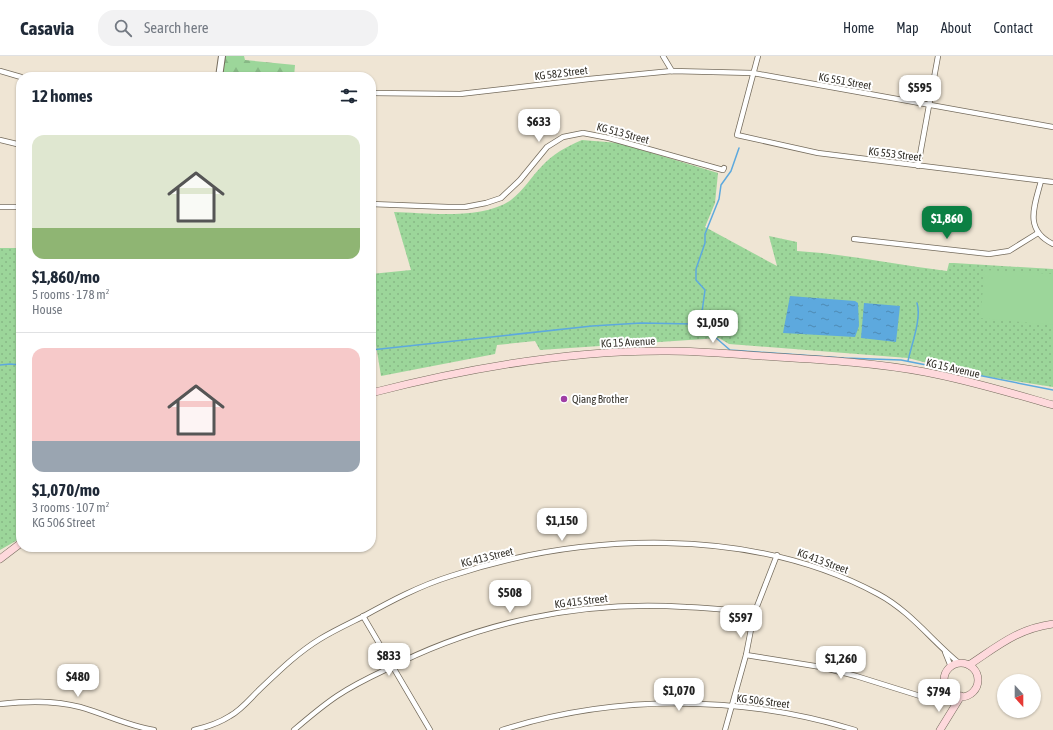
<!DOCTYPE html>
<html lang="en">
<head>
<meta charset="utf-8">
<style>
  body { margin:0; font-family:"Asap Condensed",sans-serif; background:#f2f2f3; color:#1f2937; height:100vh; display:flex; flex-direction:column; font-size:15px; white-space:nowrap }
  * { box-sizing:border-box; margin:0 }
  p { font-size:13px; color:#747a83 }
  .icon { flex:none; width:22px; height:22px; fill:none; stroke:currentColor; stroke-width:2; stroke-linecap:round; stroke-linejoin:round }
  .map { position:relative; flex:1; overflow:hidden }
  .sheet { position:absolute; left:16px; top:16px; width:360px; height:480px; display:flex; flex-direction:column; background:#fff; border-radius:16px; box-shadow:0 1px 3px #0004 }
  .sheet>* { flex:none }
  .needle { width:26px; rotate:159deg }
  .controls { position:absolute; left:997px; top:618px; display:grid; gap:8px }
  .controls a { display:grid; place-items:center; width:44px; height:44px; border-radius:50%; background:#fff; box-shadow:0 1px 3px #0004; font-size:20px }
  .price { position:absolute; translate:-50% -34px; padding:0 9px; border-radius:8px; background:#fff; color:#222; font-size:13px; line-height:26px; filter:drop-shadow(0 1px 2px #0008) }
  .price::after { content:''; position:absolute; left:50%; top:24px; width:12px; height:9px; margin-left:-6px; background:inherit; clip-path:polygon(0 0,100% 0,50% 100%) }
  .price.on { background:#0b8043; color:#fff }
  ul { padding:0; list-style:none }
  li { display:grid; align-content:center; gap:8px; height:212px; padding:0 16px }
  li+li { border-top:1px solid #e0e1e3 }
  li span { display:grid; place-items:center; height:124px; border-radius:12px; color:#555 }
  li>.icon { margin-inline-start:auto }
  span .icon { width:72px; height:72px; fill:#fffc; stroke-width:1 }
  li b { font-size:17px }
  h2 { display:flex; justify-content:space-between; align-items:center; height:48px; padding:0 16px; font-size:17px }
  header { display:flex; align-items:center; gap:24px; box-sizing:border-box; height:56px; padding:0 20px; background:#fff; border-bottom:1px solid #e0e1e3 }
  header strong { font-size:19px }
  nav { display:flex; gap:22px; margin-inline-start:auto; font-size:14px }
  .search { width:280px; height:36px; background:#f2f2f3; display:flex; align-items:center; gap:10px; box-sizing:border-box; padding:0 14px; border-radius:16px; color:#747a83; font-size:15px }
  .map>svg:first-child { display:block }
</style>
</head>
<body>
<header>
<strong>Casavia</strong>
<div class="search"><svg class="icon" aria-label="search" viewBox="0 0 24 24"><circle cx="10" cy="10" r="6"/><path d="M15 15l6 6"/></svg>Search here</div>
<nav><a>Home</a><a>Map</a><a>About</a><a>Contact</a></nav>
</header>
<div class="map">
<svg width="1053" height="674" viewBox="0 0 1053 674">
  <defs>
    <pattern id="grass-dots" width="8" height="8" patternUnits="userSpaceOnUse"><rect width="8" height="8" fill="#9cd69a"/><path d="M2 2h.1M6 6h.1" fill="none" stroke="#87b885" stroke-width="1.8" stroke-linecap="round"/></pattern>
    <pattern id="forest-firs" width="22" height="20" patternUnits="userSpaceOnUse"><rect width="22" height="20" fill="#9cd69a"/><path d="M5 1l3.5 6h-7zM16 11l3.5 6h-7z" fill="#87b885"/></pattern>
    <pattern id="water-ripples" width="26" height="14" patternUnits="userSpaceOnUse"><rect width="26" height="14" fill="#5da9de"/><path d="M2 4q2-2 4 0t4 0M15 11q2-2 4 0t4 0" fill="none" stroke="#4e8ab4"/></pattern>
  </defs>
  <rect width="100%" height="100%" fill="#efe5d4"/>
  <!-- grass -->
  <g fill="url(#grass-dots)">
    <path d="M582 84 619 87 718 117 715 147 705 171 777 210 769 180 797 186V195C848 198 897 209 947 215L949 207H954L1053 213V331L970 318 908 302 729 288 719 282 540 294 535 285 497 289 495 298 381 320 371 258V218L411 214 394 156C428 157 482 164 511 144 524 134 531 121 542 110 554 97 566 91 582 84Z"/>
    <polygon points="0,192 21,192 21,482 0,494"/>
  </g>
  <!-- forest -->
  <polygon fill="url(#forest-firs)" points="222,0 244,0 245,4 295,9 294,21 218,21"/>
  <!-- garden -->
  <polygon fill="#9cd69a" points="985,214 1053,218 1053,269 980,262"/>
  <!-- water -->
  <g fill="url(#water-ripples)">
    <polygon points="790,240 855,245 858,247 859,270 855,281 783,277"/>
    <polygon points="864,247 900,250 896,286 861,282"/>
  </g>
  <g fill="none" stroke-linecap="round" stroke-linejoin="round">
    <!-- stream -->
    <g stroke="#5da9de" stroke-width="1.5">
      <polyline points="700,271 705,234 696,224 696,213 705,187 705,178 719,143 721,129 731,115 739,92"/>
      <polyline points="371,294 592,270 641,267 694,268 708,275 730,294 844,302 901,304 1053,334"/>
      <path d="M908 305C911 290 922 262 917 247"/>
      <polyline points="0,309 10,308 21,309"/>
    </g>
    <defs>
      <g id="minor">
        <polyline points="663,0 672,15"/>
        <polyline points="758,0 737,79 818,97 1053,126"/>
        <polyline points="0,15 21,21"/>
        <polyline points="371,37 460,38 589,23 672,15 753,17 1053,71"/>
        <polyline points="0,84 21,89"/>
        <polyline points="918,110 938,0"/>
        <path d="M1041 125C1034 151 1024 174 1053 188"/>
        <polyline points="371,148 448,151 465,151 486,147 501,142 520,124 547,91 563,81 583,77 609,82 723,114 724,112"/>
        <polyline points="0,151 21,151"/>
        <polyline points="854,183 989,198 1009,195 1038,177"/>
        <polyline points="363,560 430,674"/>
        <polyline points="945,596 951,611"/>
        <polyline points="746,599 821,611 856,620 936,645"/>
        <path d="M0 648C27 645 53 644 80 651 105 658 128 670 154 674"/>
        <path d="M194 674C207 671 219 667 230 660 241 654 249 644 258 635 278 616 297 597 320 583 333 575 348 568 362 561 391 545 419 530 451 520 584 476 751 470 878 538 910 555 932 585 959 607"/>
        <path d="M294 674C308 662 322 650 337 640 352 630 368 622 385 614 478 566 581 544 686 551 709 552 732 553 754 558"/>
        <path d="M502 674C617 638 741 639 855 674"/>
        <polyline points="725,674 746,599 754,558 777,499"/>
      </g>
      <polyline id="tertiary" points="219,21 222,0"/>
      <g id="secondary">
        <path d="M371 337C468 312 569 294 669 295 705 295 741 299 777 301 827 304 876 307 925 316 968 324 1011 337 1053 349"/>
        <polyline points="0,503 21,487"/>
        <circle cx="961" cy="624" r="17"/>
        <path d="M969 609C998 590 1017 573 1053 568"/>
        <polyline points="940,674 961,640"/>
      </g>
    </defs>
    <!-- minor casing -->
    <use href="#minor" stroke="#746b5c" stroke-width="6"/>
    <!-- tertiary casing -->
    <use href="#tertiary" stroke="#746b5c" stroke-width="8"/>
    <!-- secondary casing -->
    <use href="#secondary" stroke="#746b5c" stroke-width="8"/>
    <!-- minor -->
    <use href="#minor" stroke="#fff" stroke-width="4.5"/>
    <!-- tertiary -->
    <use href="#tertiary" stroke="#fff" stroke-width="6"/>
    <!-- secondary -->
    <use href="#secondary" stroke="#fed9dc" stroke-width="7"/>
  </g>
  <!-- markers -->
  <circle fill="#a03ea5" stroke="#fff" stroke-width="1.5" cx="564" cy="343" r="4"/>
  <g text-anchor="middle" stroke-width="4" stroke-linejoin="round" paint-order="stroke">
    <!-- street labels -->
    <g font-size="11" fill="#35322b" stroke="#fff">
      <text transform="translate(561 17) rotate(-7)" y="4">KG 582 Street</text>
      <text transform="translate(845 25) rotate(10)" y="4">KG 551 Street</text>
      <text transform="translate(623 77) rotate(15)" y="4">KG 513 Street</text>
      <text transform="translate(895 98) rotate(7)" y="4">KG 553 Street</text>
      <text transform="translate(628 286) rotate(-3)" y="4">KG 15 Avenue</text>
      <text transform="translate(953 312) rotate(13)" y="4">KG 15 Avenue</text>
      <text transform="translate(487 501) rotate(-14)" y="4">KG 413 Street</text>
      <text transform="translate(823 505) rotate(20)" y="4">KG 413 Street</text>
      <text transform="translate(581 545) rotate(-7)" y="4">KG 415 Street</text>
      <text transform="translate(763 645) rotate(7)" y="4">KG 506 Street</text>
    </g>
    <!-- poi labels -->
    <g font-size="11" fill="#35322b" stroke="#fff" text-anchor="start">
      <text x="572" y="347">Qiang Brother</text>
    </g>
  </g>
</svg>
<div class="controls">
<a><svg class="needle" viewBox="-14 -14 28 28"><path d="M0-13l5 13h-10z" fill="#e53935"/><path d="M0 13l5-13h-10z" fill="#747a83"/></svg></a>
</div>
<b class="price" style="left:920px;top:53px">$595</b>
<b class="price" style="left:539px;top:87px">$633</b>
<b class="price on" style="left:947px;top:184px">$1,860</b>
<b class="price" style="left:713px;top:288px">$1,050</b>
<b class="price" style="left:562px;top:486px">$1,150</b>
<b class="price" style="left:510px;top:558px">$508</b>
<b class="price" style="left:741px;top:583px">$597</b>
<b class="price" style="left:389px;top:621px">$833</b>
<b class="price" style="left:841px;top:624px">$1,260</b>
<b class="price" style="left:78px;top:642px">$480</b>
<b class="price" style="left:679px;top:656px">$1,070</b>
<b class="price" style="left:939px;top:657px">$794</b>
<section class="sheet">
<h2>12 homes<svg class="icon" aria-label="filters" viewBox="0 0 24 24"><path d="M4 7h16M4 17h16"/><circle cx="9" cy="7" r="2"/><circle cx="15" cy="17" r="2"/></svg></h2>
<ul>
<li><span style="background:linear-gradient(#dfe7d0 75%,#8fb573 0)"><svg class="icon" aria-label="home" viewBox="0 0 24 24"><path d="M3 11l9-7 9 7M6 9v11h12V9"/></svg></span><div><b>$1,860/mo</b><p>5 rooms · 178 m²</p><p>House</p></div></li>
<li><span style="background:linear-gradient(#f6c9c9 75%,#9aa5b1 0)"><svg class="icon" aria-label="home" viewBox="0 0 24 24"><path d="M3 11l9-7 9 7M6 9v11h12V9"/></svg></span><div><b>$1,070/mo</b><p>3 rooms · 107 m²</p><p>KG 506 Street</p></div></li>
</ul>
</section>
</div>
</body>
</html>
